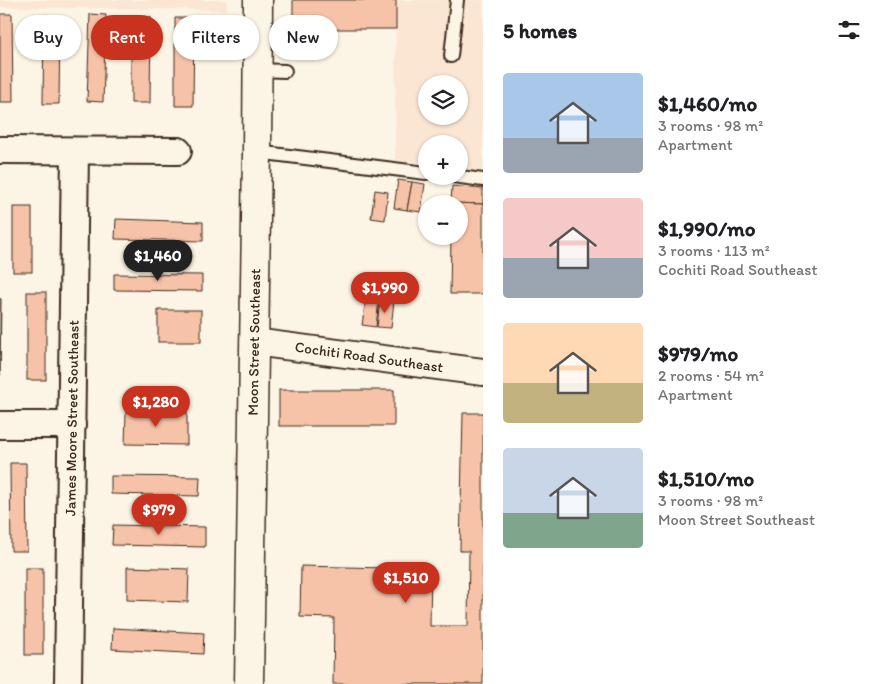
<!DOCTYPE html>
<html lang="en">
<head>
<meta charset="utf-8">
<style>
  body { margin:0; font-family:Itim,sans-serif; background:#f2f2f2; color:#202124; height:100vh; display:flex; flex-direction:column; font-size:19px; white-space:nowrap }
  * { box-sizing:border-box; margin:0 }
  p { font-size:16px; color:#757577 }
  .icon { flex:none; width:28px; height:28px; fill:none; stroke:currentColor; stroke-width:2; stroke-linecap:round; stroke-linejoin:round }
  .map { position:relative; flex:1; overflow:hidden }
  .details { display:flex; flex-direction:column; background:#fff; width:400px }
  .details>* { flex:none }
  .guide { position:absolute; left:15px; top:15px; width:392px; height:45px; display:flex; gap:10px }
  .controls { position:absolute; left:418px; top:75px; display:grid; gap:10px }
  .controls a { display:grid; place-items:center; width:50px; height:50px; border-radius:50%; background:#fff; box-shadow:0 1px 4px #0004; font-size:25px }
  .price { position:absolute; translate:-50% -42px; padding:0 11px; border-radius:18px; background:#c8321e; color:#fff; font-size:16px; line-height:32px; filter:drop-shadow(0 1px 2px #0008) }
  .price::after { content:''; position:absolute; left:50%; top:30px; width:15px; height:11px; margin-left:-8px; background:inherit; clip-path:polygon(0 0,100% 0,50% 100%) }
  .price.selected { background:#222; color:#fff }
  ul { padding:0; list-style:none }
  li { display:flex; align-items:center; gap:15px; height:125px; padding:0 20px }
  li span { display:grid; place-items:center; flex:none; width:140px; height:100px; border-radius:5px; color:#555 }
  li>.icon { margin-inline-start:auto }
  span .icon { width:60px; height:60px; fill:#fffc; stroke-width:1 }
  li b { font-size:21px }
  h2 { display:flex; justify-content:space-between; align-items:center; height:60px; padding:0 20px; font-size:21px }
  .pill { padding:0 18px; border-radius:22px; background:#fff; box-shadow:0 1px 4px #0004; font-size:18px; line-height:45px }
  .pill.selected { background:#c8321e; color:#fff }
  main { display:flex; flex:1; min-height:0 }
  .map>svg:first-child { display:block }
</style>
</head>
<body>
<main>
<div class="map">
<svg width="483" height="684" viewBox="0 0 483 684">
  <rect width="100%" height="100%" fill="#fcf5e5"/>
  <filter id="ink" filterUnits="userSpaceOnUse"><feTurbulence type="fractalNoise" baseFrequency=".02" numOctaves="2"/><feDisplacementMap in="SourceGraphic" scale="10" xChannelSelector="R" yChannelSelector="G"/><feConvolveMatrix kernelMatrix="1 2 1 2 8 2 1 2 1" color-interpolation-filters="sRGB"/></filter>
  <g filter="url(#ink)">
    <!-- built -->
    <g fill="#fae6d3" fill-rule="evenodd">
      <polygon points="0,0 227,0 227,10 0,7"/>
      <path d="M396 0H483V171L459 168V144H426V164L395 160ZM426 84H459V116H426Z"/>
    </g>
    <!-- building -->
    <g fill="#f7c3a8" stroke="#3b2a1e">
      <rect x="293" y="0" width="103" height="29"/>
      <polygon points="0,14 12,14 13,102 0,102"/>
      <polygon points="90,14 106,15 103,102 87,101"/>
      <polygon points="44,15 60,16 59,104 43,104"/>
      <polygon points="131,17 151,17 150,103 131,103"/>
      <polygon points="175,18 194,18 193,106 175,106"/>
      <polygon points="398,180 412,182 407,210 394,208"/>
      <polygon points="412,182 425,184 421,212 407,210"/>
      <polygon points="452,186 483,189 483,204 451,203"/>
      <polygon points="375,190 388,192 385,220 371,218"/>
      <polygon points="451,203 483,204 483,294 450,294 451,236 459,236 459,204"/>
      <rect x="13" y="207" width="19" height="65"/>
      <polygon points="116,219 203,222 203,241 115,239"/>
      <polygon points="114,274 202,275 202,291 114,290"/>
      <rect x="27" y="292" width="19" height="88"/>
      <polygon points="0,298 1,299 0,376"/>
      <polygon points="366,298 379,299 376,327 362,325"/>
      <polygon points="380,299 394,301 391,328 377,327"/>
      <rect x="158" y="310" width="43" height="32"/>
      <rect x="279" y="390" width="115" height="36"/>
      <polygon points="126,412 187,412 187,445 125,444"/>
      <polygon points="463,413 483,413 483,684 333,684 334,618 300,617 301,566 431,569 430,626 468,626 469,551 460,551"/>
      <polygon points="10,463 26,463 27,551 11,551"/>
      <polygon points="111,476 200,477 199,496 111,494"/>
      <polygon points="113,525 205,527 205,547 112,545"/>
      <polygon points="127,567 189,569 188,602 127,600"/>
      <rect x="25" y="568" width="18" height="87"/>
      <polygon points="113,628 204,633 203,654 112,649"/>
    </g>
    <g fill="none" stroke-linecap="round" stroke-linejoin="round">
      <defs>
        <g id="service">
          <polyline points="451,56 457,0"/>
          <polyline points="257,70 285,71"/>
          <polyline points="257,152 426,173"/>
          <polyline points="453,176 483,180"/>
        </g>
        <g id="minor">
          <polyline points="0,150 178,151"/>
          <polyline points="254,342 483,372"/>
          <polyline points="0,425 72,425"/>
          <polyline points="68,684 75,151"/>
        </g>
        <polyline id="tertiary" points="249,684 257,152 258,0"/>
      </defs>
      <!-- service casing -->
      <use href="#service" stroke="#3b2a1e" stroke-width="16"/>
      <!-- minor casing -->
      <use href="#minor" stroke="#3b2a1e" stroke-width="30"/>
      <!-- tertiary casing -->
      <use href="#tertiary" stroke="#3b2a1e" stroke-width="31"/>
      <!-- service -->
      <use href="#service" stroke="#fcf5e5" stroke-width="12"/>
      <!-- minor -->
      <use href="#minor" stroke="#fcf5e5" stroke-width="26"/>
      <!-- tertiary -->
      <use href="#tertiary" stroke="#fcf5e5" stroke-width="28"/>
    </g>
  </g>
  <g text-anchor="middle" stroke-width="5" stroke-linejoin="round" paint-order="stroke">
    <!-- street labels -->
    <g font-size="15" fill="#3b2a1e" stroke="#fcf5e5">
      <text transform="translate(254 342) rotate(-89)" y="5">Moon Street Southeast</text>
      <text transform="translate(369 357) rotate(8)" y="5">Cochiti Road Southeast</text>
      <text transform="translate(72 418) rotate(-89)" y="5">James Moore Street Southeast</text>
    </g>
  </g>
</svg>
<div class="controls">
<a><svg class="icon" aria-label="layers" viewBox="0 0 24 24"><path d="M12 4l9 5-9 5-9-5zM3 14l9 5 9-5"/></svg></a>
<a>+</a>
<a>−</a>
</div>
<b class="price selected" style="left:158px;top:282px">$1,460</b>
<b class="price" style="left:385px;top:314px">$1,990</b>
<b class="price" style="left:156px;top:428px">$1,280</b>
<b class="price" style="left:159px;top:536px">$979</b>
<b class="price" style="left:406px;top:604px">$1,510</b>
<div class="guide">
<a class="pill">Buy</a>
<a class="pill selected">Rent</a>
<a class="pill">Filters</a>
<a class="pill">New</a>
</div>
</div>
<section class="details">
<h2>5 homes<svg class="icon" aria-label="filters" viewBox="0 0 24 24"><path d="M4 7h16M4 17h16"/><circle cx="9" cy="7" r="2"/><circle cx="15" cy="17" r="2"/></svg></h2>
<ul>
<li><span style="background:linear-gradient(#a9c7e8 65%,#9aa5b1 0)"><svg class="icon" aria-label="home" viewBox="0 0 24 24"><path d="M3 11l9-7 9 7M6 9v11h12V9"/></svg></span><div><b>$1,460/mo</b><p>3 rooms · 98 m²</p><p>Apartment</p></div></li>
<li><span style="background:linear-gradient(#f6c9c9 60%,#9aa5b1 0)"><svg class="icon" aria-label="home" viewBox="0 0 24 24"><path d="M3 11l9-7 9 7M6 9v11h12V9"/></svg></span><div><b>$1,990/mo</b><p>3 rooms · 113 m²</p><p>Cochiti Road Southeast</p></div></li>
<li><span style="background:linear-gradient(#ffd9b3 60%,#c2b280 0)"><svg class="icon" aria-label="home" viewBox="0 0 24 24"><path d="M3 11l9-7 9 7M6 9v11h12V9"/></svg></span><div><b>$979/mo</b><p>2 rooms · 54 m²</p><p>Apartment</p></div></li>
<li><span style="background:linear-gradient(#c9d6e8 65%,#7fa58c 0)"><svg class="icon" aria-label="home" viewBox="0 0 24 24"><path d="M3 11l9-7 9 7M6 9v11h12V9"/></svg></span><div><b>$1,510/mo</b><p>3 rooms · 98 m²</p><p>Moon Street Southeast</p></div></li>
</ul>
</section>
</main>
</body>
</html>
